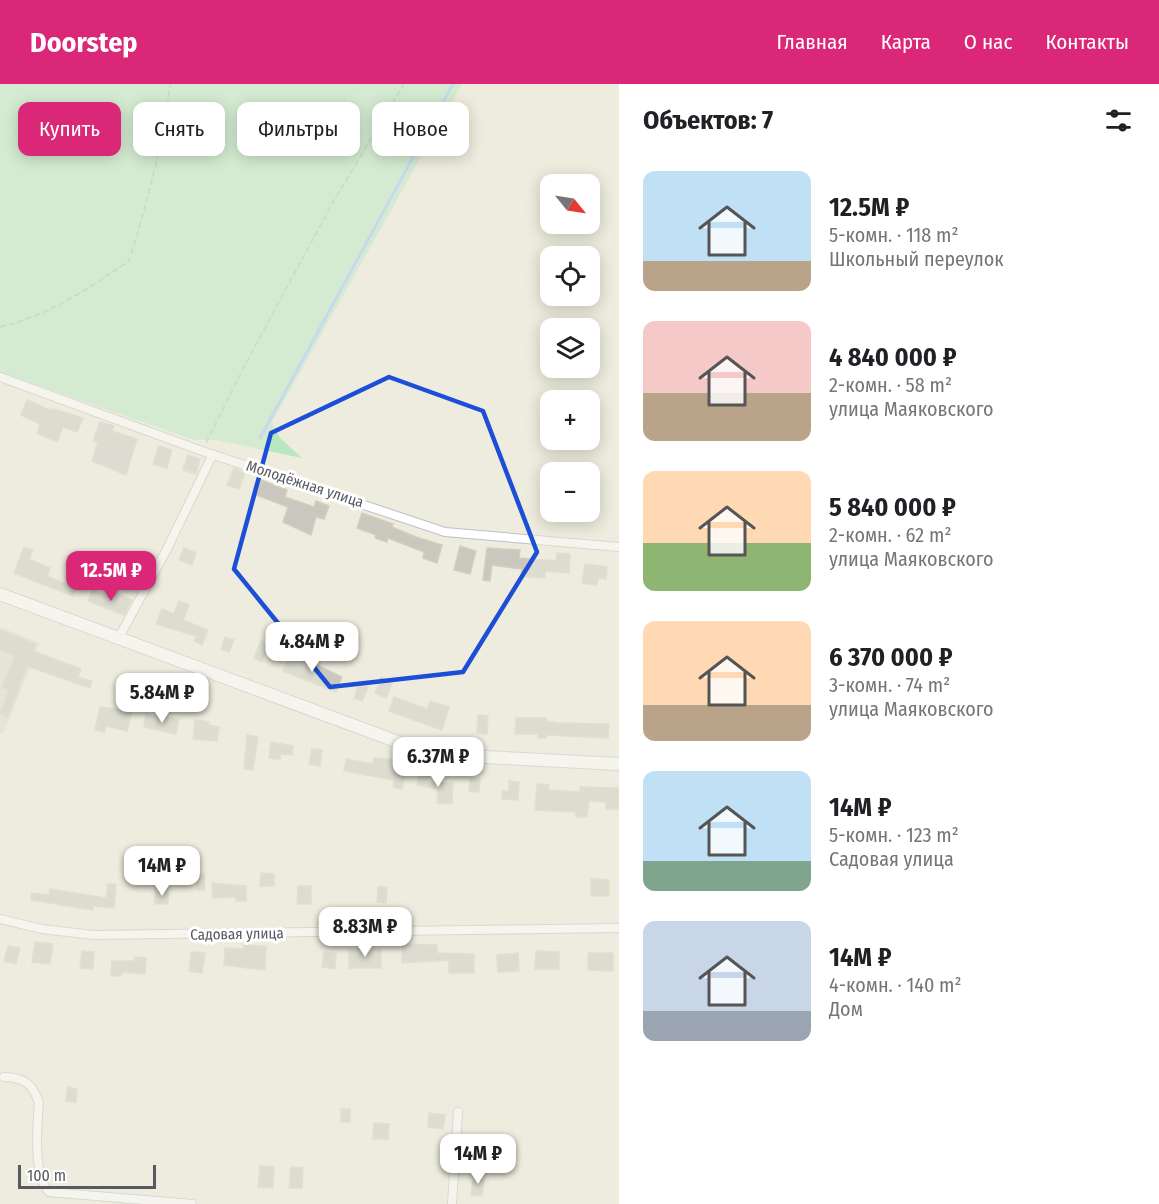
<!DOCTYPE html>
<html lang="ru">
<head>
<meta charset="utf-8">
<style>
  body { margin:0; font-family:"Fira Sans Condensed",sans-serif; background:#f6f6f6; color:#202124; height:100vh; display:flex; flex-direction:column; font-size:22px; white-space:nowrap }
  * { box-sizing:border-box; margin:0 }
  p { font-size:20px; color:#757577 }
  .icon { flex:none; width:33px; height:33px; fill:none; stroke:currentColor; stroke-width:2; stroke-linecap:round; stroke-linejoin:round }
  .map { position:relative; flex:1; overflow:hidden }
  .panel { display:flex; flex-direction:column; background:#fff; width:540px }
  .panel>* { flex:none }
  .banner { position:absolute; left:18px; top:18px; width:510px; height:54px; display:flex; gap:12px }
  .needle { width:39px; rotate:120deg }
  .controls { position:absolute; left:540px; top:90px; display:grid; gap:12px }
  .controls a { display:grid; place-items:center; width:60px; height:60px; border-radius:12px; background:#fff; box-shadow:0 3px 15px #0003; font-size:30px }
  .scale { position:absolute; left:18px; bottom:15px; width:138px; box-sizing:border-box; padding-left:6px; border:3px solid #585a62; border-top:0; font-size:16px; line-height:21px; white-space:nowrap; color:#585a62; -webkit-text-stroke:4px #fff; paint-order:stroke }
  .price { position:absolute; translate:-50% -51px; padding:0 14px; border-radius:12px; background:#fff; color:#222; font-size:20px; line-height:39px; filter:drop-shadow(0 2px 3px #0008) }
  .price::after { content:''; position:absolute; left:50%; top:36px; width:18px; height:14px; margin-left:-9px; background:inherit; clip-path:polygon(0 0,100% 0,50% 100%) }
  .price.current { background:#db2777; color:#fff }
  ul { padding:0; list-style:none }
  li { display:flex; align-items:center; gap:18px; height:150px; padding:0 24px }
  li span { display:grid; place-items:center; flex:none; width:168px; height:120px; border-radius:12px; color:#555 }
  li>.icon { margin-inline-start:auto }
  span .icon { width:72px; height:72px; fill:#fffc; stroke-width:1 }
  li b { font-size:26px }
  h2 { display:flex; justify-content:space-between; align-items:center; height:72px; padding:0 24px; font-size:26px }
  .tag { padding:0 21px; border-radius:12px; background:#fff; box-shadow:0 3px 15px #0003; font-size:21px; line-height:54px }
  .tag.current { background:#db2777; color:#fff }
  header { display:flex; align-items:center; gap:36px; box-sizing:border-box; height:84px; padding:0 30px; background:#db2777; color:#fff }
  header strong { font-size:28px }
  nav { display:flex; gap:33px; margin-inline-start:auto; font-size:21px }
  main { display:flex; flex:1; min-height:0 }
  .map>svg:first-child { display:block }
</style>
</head>
<body>
<header>
<strong>Doorstep</strong>
<nav><a>Главная</a><a>Карта</a><a>О нас</a><a>Контакты</a></nav>
</header>
<main>
<div class="map">
<svg width="619" height="1120" viewBox="0 0 619 1120">
  <rect width="100%" height="100%" fill="#edecde"/>
  <!-- education -->
  <polygon fill="#dcdccd" points="0,543 40,559 3,650 0,649"/>
  <!-- green -->
  <polygon fill="#b7e8c0" points="0,0 462,0 272,338 280,354 302,374 216,356 194,356 0,288"/>
  <g fill="none" stroke-linecap="round" stroke-linejoin="round">
    <!-- stream -->
    <polyline stroke="#9cc2ff" stroke-width="3" points="260,354 453,0"/>
  </g>
  <!-- building -->
  <g fill="#cac8be" stroke="#d2cfbc" stroke-width="1.5">
    <polygon points="27,316 52,327 53,325 83,334 77,348 63,343 57,358 37,349 40,340 21,331"/>
    <polygon points="100,338 114,342 112,347 137,355 126,391 92,377 98,358 93,357"/>
    <polygon points="159,362 172,366 167,384 153,380"/>
    <polygon points="188,371 200,375 196,390 183,386"/>
    <polygon points="234,384 245,389 239,405 227,401"/>
    <polygon points="261,396 287,406 285,413 314,423 316,417 329,422 324,435 316,433 311,451 283,438 288,423 256,411"/>
    <polygon points="362,429 393,440 392,443 416,453 442,461 437,479 423,474 424,468 388,454 387,458 375,454 376,451 357,444"/>
    <polygon points="460,462 476,467 470,490 454,486"/>
    <polygon points="24,463 33,466 29,475 50,484 47,492 66,500 68,494 79,498 73,512 14,489"/>
    <polygon points="184,464 196,469 192,481 179,476"/>
    <polygon points="487,464 520,466 519,474 556,477 557,469 570,470 569,489 545,487 545,494 521,492 522,485 492,481 490,497 483,496"/>
    <polygon points="585,480 607,483 606,495 598,494 597,501 582,499"/>
    <polygon points="92,506 111,513 113,507 132,516 124,531 88,517"/>
    <polygon points="179,517 189,521 183,536 208,546 202,561 194,557 196,552 156,540 162,525 174,530"/>
    <polygon points="0,546 36,560 33,567 81,585 78,593 92,597 90,604 27,582 8,633 0,630 9,606 2,603 15,572 0,566"/>
    <polygon points="225,553 234,556 229,568 221,565"/>
    <polygon points="261,557 269,561 262,578 254,574"/>
    <polygon points="290,568 342,593 336,608 283,587"/>
    <polygon points="381,594 392,599 386,614 375,609"/>
    <polygon points="359,599 368,603 362,617 354,614"/>
    <polygon points="394,613 427,625 430,617 449,623 442,646 389,627"/>
    <polygon points="100,623 132,627 127,647 106,642 104,648 95,646"/>
    <polygon points="146,630 179,635 176,650 144,643"/>
    <polygon points="478,631 488,632 487,650 477,649"/>
    <polygon points="516,634 546,634 546,637 558,639 609,640 608,654 546,651 546,654 538,654 538,650 515,650"/>
    <polygon points="195,636 209,638 209,641 219,643 217,657 193,655"/>
    <polygon points="247,651 258,653 253,686 244,685"/>
    <polygon points="271,658 293,662 292,671 281,670 280,676 269,674"/>
    <polygon points="312,665 322,666 320,682 309,680"/>
    <polygon points="374,674 396,676 395,680 406,682 402,705 393,703 394,696 344,687 346,675 373,680"/>
    <polygon points="420,687 429,688 427,698 453,699 452,720 437,719 438,705 417,701"/>
    <polygon points="470,694 480,695 479,708 469,707"/>
    <polygon points="509,697 519,698 518,716 502,715 502,707 509,707"/>
    <polygon points="537,700 549,701 548,706 580,708 580,703 619,704 619,725 606,725 606,718 589,717 587,733 576,733 576,728 535,726"/>
    <polygon points="261,789 274,790 274,802 260,802"/>
    <polygon points="196,790 204,790 205,806 197,806"/>
    <polygon points="591,795 609,796 609,812 591,812"/>
    <polygon points="212,799 246,802 246,817 236,817 236,813 213,814"/>
    <polygon points="108,800 116,800 114,824 93,822 93,826 31,816 32,809 49,811 50,805 106,814"/>
    <polygon points="298,802 311,802 311,820 297,820"/>
    <polygon points="378,803 387,803 386,819 377,818"/>
    <rect x="155" y="805" width="13" height="15"/>
    <polygon points="35,858 53,860 50,880 32,878"/>
    <polygon points="402,860 437,861 437,869 474,870 474,889 449,889 449,876 402,879"/>
    <polygon points="244,861 266,862 265,886 224,881 225,864 244,865"/>
    <polygon points="8,862 20,864 16,880 4,877"/>
    <rect x="349" y="865" width="32" height="19"/>
    <polygon points="82,867 94,868 93,885 80,884"/>
    <polygon points="536,867 559,868 559,885 535,885"/>
    <polygon points="191,868 205,869 202,889 189,887"/>
    <polygon points="324,868 336,870 335,885 322,883"/>
    <polygon points="518,869 519,887 498,888 497,871"/>
    <polygon points="588,869 613,869 613,887 588,886"/>
    <polygon points="135,873 146,874 145,890 122,888 121,892 111,892 112,877 134,877"/>
    <polygon points="68,1003 77,1005 76,1018 66,1017"/>
    <rect x="341" y="1025" width="9" height="13"/>
    <polygon points="429,1029 445,1031 443,1045 428,1043"/>
    <polygon points="374,1039 389,1040 388,1055 373,1055"/>
    <polygon points="260,1082 274,1083 273,1104 258,1103"/>
    <polygon points="291,1083 303,1084 302,1104 289,1104"/>
    <polygon points="474,1089 484,1090 482,1112 471,1111"/>
  </g>
  <g fill="none" stroke-linecap="round" stroke-linejoin="round">
    <defs>
      <g id="street">
        <polyline points="0,293 202,367 445,448 619,463"/>
        <polyline points="118,555 167,465 213,370"/>
        <polyline points="0,835 42,845 93,851 619,844"/>
        <path d="M4 993C24 993 33 1000 39 1019 37 1041 33 1093 49 1108L192 1120"/>
        <polyline points="452,1120 458,1028"/>
      </g>
      <polyline id="secondary" points="0,510 417,665 466,672 619,680"/>
    </defs>
    <!-- street casing -->
    <use href="#street" stroke="#bec0c8" stroke-width="10"/>
    <!-- secondary casing -->
    <use href="#secondary" stroke="#bfc1ca" stroke-width="14"/>
    <!-- path -->
    <g stroke="#90c9aa" stroke-width="1.5" stroke-dasharray="6 3" stroke-linecap="butt">
      <path d="M0 243C48 232 89 204 129 177 147 119 163 60 170 0"/>
      <polyline points="206,359 245,281 333,118 404,0"/>
    </g>
    <!-- street -->
    <use href="#street" stroke="#fff" stroke-width="8"/>
    <!-- secondary -->
    <use href="#secondary" stroke="#fff" stroke-width="12"/>
  </g>
  <!-- marked area -->
  <path d="M0 0H619V1120H0ZM389 293 483 327 537 468 463 588 330 603 234 485 271 349Z" fill="#edecde" fill-opacity=".55" fill-rule="evenodd"/>
  <path fill="none" stroke="#1d4ed8" stroke-width="4.5" stroke-linejoin="round" d="M389 293 483 327 537 468 463 588 330 603 234 485 271 349Z"/>
  <g text-anchor="middle" stroke-width="6" stroke-linejoin="round" paint-order="stroke">
    <!-- street labels -->
    <g font-size="15" fill="#585a62" stroke="#fff">
      <text transform="translate(305 400) rotate(18)" y="5">Молодёжная улица</text>
      <text transform="translate(237 850) rotate(-1)" y="5">Садовая улица</text>
    </g>
  </g>
</svg>
<div class="controls">
<a><svg class="needle" viewBox="-14 -14 28 28"><path d="M0-13l5 13h-10z" fill="#e53935"/><path d="M0 13l5-13h-10z" fill="#757577"/></svg></a>
<a><svg class="icon" aria-label="locate" viewBox="0 0 24 24"><circle cx="12" cy="12" r="6"/><path d="M12 2v4M12 18v4M2 12h4M18 12h4"/></svg></a>
<a><svg class="icon" aria-label="layers" viewBox="0 0 24 24"><path d="M12 4l9 5-9 5-9-5zM3 14l9 5 9-5"/></svg></a>
<a>+</a>
<a>−</a>
</div>
<div class="scale">100 m</div>
<b class="price current" style="left:111px;top:518px">12.5M ₽</b>
<b class="price" style="left:312px;top:589px">4.84M ₽</b>
<b class="price" style="left:162px;top:640px">5.84M ₽</b>
<b class="price" style="left:438px;top:704px">6.37M ₽</b>
<b class="price" style="left:162px;top:813px">14M ₽</b>
<b class="price" style="left:365px;top:874px">8.83M ₽</b>
<b class="price" style="left:478px;top:1101px">14M ₽</b>
<div class="banner">
<a class="tag current">Купить</a>
<a class="tag">Снять</a>
<a class="tag">Фильтры</a>
<a class="tag">Новое</a>
</div>
</div>
<section class="panel">
<h2>Объектов: 7<svg class="icon" aria-label="filters" viewBox="0 0 24 24"><path d="M4 7h16M4 17h16"/><circle cx="9" cy="7" r="2"/><circle cx="15" cy="17" r="2"/></svg></h2>
<ul>
<li><span style="background:linear-gradient(#bfe0f5 75%,#b9a48a 0)"><svg class="icon" aria-label="home" viewBox="0 0 24 24"><path d="M3 11l9-7 9 7M6 9v11h12V9"/></svg></span><div><b>12.5M ₽</b><p>5-комн. · 118 m²</p><p>Школьный переулок</p></div></li>
<li><span style="background:linear-gradient(#f6c9c9 60%,#b9a48a 0)"><svg class="icon" aria-label="home" viewBox="0 0 24 24"><path d="M3 11l9-7 9 7M6 9v11h12V9"/></svg></span><div><b>4 840 000 ₽</b><p>2-комн. · 58 m²</p><p>улица Маяковского</p></div></li>
<li><span style="background:linear-gradient(#ffd9b3 60%,#8fb573 0)"><svg class="icon" aria-label="home" viewBox="0 0 24 24"><path d="M3 11l9-7 9 7M6 9v11h12V9"/></svg></span><div><b>5 840 000 ₽</b><p>2-комн. · 62 m²</p><p>улица Маяковского</p></div></li>
<li><span style="background:linear-gradient(#ffd9b3 70%,#b9a48a 0)"><svg class="icon" aria-label="home" viewBox="0 0 24 24"><path d="M3 11l9-7 9 7M6 9v11h12V9"/></svg></span><div><b>6 370 000 ₽</b><p>3-комн. · 74 m²</p><p>улица Маяковского</p></div></li>
<li><span style="background:linear-gradient(#bfe0f5 75%,#7fa58c 0)"><svg class="icon" aria-label="home" viewBox="0 0 24 24"><path d="M3 11l9-7 9 7M6 9v11h12V9"/></svg></span><div><b>14M ₽</b><p>5-комн. · 123 m²</p><p>Садовая улица</p></div></li>
<li><span style="background:linear-gradient(#c9d6e8 75%,#9aa5b1 0)"><svg class="icon" aria-label="home" viewBox="0 0 24 24"><path d="M3 11l9-7 9 7M6 9v11h12V9"/></svg></span><div><b>14M ₽</b><p>4-комн. · 140 m²</p><p>Дом</p></div></li>
</ul>
</section>
</main>
</body>
</html>
